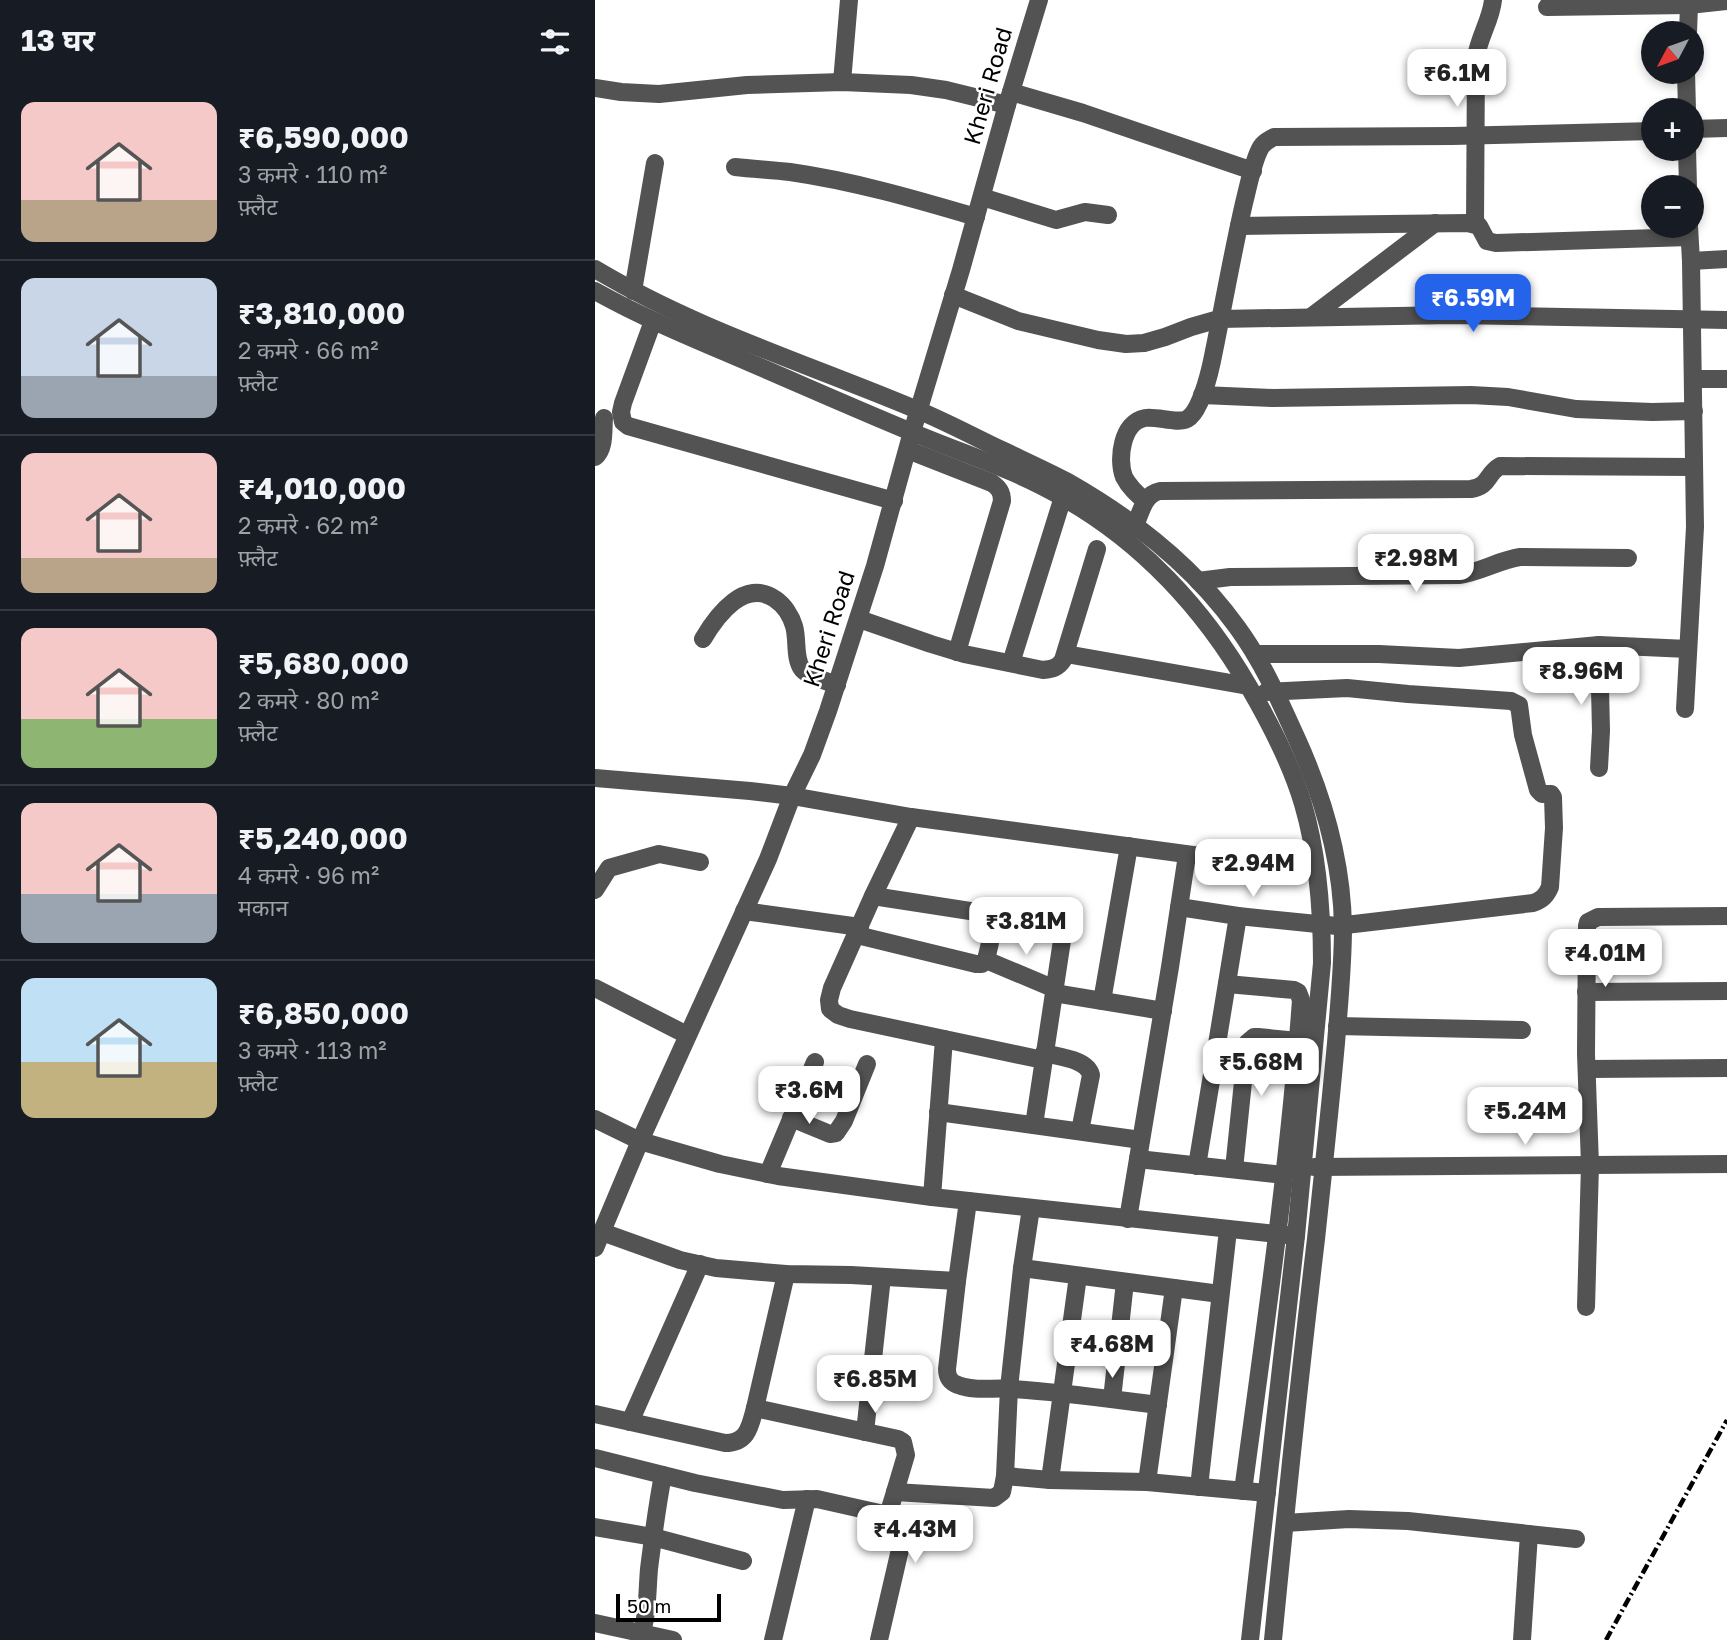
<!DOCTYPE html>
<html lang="hi">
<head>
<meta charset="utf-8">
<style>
  body { margin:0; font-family:"Golos Text","Noto Sans Devanagari",sans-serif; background:#242831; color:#f1f3f6; height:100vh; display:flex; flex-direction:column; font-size:26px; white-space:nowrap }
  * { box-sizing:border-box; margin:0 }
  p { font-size:23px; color:#9ea1a6 }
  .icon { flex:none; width:38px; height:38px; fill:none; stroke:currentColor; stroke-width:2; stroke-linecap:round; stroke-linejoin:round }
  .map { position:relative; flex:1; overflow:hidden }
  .drawer { display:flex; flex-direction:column; background:#171b24; width:595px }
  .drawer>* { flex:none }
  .needle { width:46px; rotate:229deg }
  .tools { position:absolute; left:1046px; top:21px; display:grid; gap:14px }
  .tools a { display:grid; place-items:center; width:63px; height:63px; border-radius:50%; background:#171b24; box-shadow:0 4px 10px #0003; font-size:35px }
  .scale { position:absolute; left:21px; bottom:18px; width:105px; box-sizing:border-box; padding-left:7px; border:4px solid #000; border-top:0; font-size:19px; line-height:24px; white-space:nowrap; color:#000; -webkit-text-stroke:5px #fff; paint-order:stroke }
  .price { position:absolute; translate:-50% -60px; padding:0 16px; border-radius:14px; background:#fff; color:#222; font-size:23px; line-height:46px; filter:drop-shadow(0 2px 4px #0008) }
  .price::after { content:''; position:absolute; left:50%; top:42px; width:21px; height:16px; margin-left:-10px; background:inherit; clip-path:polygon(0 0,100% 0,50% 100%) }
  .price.active { background:#2563eb; color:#fff }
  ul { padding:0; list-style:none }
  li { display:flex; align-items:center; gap:21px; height:175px; padding:0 21px }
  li+li { border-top:2px solid #363941 }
  li span { display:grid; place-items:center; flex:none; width:196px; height:140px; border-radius:14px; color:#555 }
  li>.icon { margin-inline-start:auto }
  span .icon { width:84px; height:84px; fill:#fffc; stroke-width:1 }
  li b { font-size:30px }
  h2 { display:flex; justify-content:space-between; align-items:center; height:84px; padding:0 21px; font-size:30px }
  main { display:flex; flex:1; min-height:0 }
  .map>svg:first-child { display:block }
</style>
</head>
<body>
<main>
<section class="drawer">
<h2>13 घर<svg class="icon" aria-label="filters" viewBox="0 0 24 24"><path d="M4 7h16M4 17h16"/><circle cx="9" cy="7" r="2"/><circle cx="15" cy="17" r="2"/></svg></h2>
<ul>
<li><span style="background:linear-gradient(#f6c9c9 70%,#b9a48a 0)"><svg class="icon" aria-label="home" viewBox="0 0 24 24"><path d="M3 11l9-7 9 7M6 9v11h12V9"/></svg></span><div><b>₹6,590,000</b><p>3 कमरे · 110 m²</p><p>फ़्लैट</p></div></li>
<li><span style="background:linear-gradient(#c9d6e8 70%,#9aa5b1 0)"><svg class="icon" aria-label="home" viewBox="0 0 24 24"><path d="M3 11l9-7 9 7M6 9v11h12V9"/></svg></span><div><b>₹3,810,000</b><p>2 कमरे · 66 m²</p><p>फ़्लैट</p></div></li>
<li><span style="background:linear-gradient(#f6c9c9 75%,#b9a48a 0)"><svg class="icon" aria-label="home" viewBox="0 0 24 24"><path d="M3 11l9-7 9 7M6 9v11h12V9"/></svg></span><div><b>₹4,010,000</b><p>2 कमरे · 62 m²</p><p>फ़्लैट</p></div></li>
<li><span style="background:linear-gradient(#f6c9c9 65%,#8fb573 0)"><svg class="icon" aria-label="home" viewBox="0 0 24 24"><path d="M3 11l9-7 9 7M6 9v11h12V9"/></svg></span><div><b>₹5,680,000</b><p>2 कमरे · 80 m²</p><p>फ़्लैट</p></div></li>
<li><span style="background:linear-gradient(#f6c9c9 65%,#9aa5b1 0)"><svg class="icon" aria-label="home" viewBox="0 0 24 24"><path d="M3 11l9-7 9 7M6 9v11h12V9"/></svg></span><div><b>₹5,240,000</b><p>4 कमरे · 96 m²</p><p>मकान</p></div></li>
<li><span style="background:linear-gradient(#bfe0f5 60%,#c2b280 0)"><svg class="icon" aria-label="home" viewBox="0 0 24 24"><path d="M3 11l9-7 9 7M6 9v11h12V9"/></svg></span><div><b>₹6,850,000</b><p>3 कमरे · 113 m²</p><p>फ़्लैट</p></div></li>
</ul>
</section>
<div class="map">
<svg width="1132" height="1640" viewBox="0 0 1132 1640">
  <rect width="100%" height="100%" fill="#fff"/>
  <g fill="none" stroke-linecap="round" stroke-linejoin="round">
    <!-- minor -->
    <g stroke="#535353" stroke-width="18">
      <polyline points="952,7 1094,5 1132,1"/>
      <polyline points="1093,33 1094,5"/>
      <polyline points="1091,72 1092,110"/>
      <polyline points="247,82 254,0"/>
      <polyline points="0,88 26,92 64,94 152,85 247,82 316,85 351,90 412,105"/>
      <polyline points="416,92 488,113 658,171"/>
      <polyline points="1097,129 1132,128"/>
      <polyline points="1092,149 1093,187"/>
      <path d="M140 167C158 169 177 170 195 172 258 181 320 199 381 217"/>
      <polyline points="387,197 461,220 490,212 513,215"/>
      <path d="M880 224 881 57C884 37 896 20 898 0"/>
      <polyline points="644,226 873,223 884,226 892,241 901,243 1094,237"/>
      <polyline points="1096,261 1132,259"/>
      <path d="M0 269C100 329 213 364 320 409 350 421 379 437 409 451 430 461 452 471 473 482 538 519 598 566 642 627 667 661 684 699 701 737 728 796 747 861 748 927 748 966 744 1005 741 1043 735 1109 728 1174 721 1239 705 1373 691 1506 678 1640"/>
      <path d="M0 291C48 318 100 339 151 361 207 385 263 410 319 433 369 454 421 470 467 497 546 541 609 609 654 687 675 723 696 763 708 804 723 855 727 910 727 963L701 1236 655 1640"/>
      <polyline points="38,291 60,163"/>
      <polyline points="358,295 423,321 503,340 531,344 549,343 570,337 596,327 624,319 858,315 1132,320"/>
      <polyline points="716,317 840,223"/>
      <polyline points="58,321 28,403 26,412 28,422 33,426 299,501"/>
      <polyline points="1098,379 1132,379"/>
      <polyline points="607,395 678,398 876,395 913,397 981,409 1057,412 1099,411"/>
      <path d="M313 450 397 483C404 488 407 492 407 501L362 652"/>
      <path d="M0 457C10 449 8 431 9 418"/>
      <path d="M550 501C542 494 534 487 529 477 522 459 527 422 550 418 562 416 582 424 592 419 605 412 614 375 617 361 628 308 637 255 649 203 653 188 658 160 666 147 669 142 674 140 679 137L857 136 1059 131"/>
      <path d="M540 526C546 512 549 494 565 491L876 489C895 486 891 474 905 466L1099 467"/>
      <path d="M603 581 635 577 864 575C886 572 904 560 925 557L1033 558"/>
      <path d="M264 619 336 644 369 654 448 670C457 669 463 668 468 660L502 549"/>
      <path d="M108 639C122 615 150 578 180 599 189 605 196 616 199 626 203 639 199 658 207 669 214 677 232 681 242 685"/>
      <polyline points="1004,645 1006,731 1004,768"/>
      <polyline points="471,654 653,686"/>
      <polyline points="660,654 784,654 864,658 1004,645 1093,649"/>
      <polyline points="416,663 468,497"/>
      <polyline points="1090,709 1100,527 1096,261 1094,226"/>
      <polyline points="0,778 155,791 197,796 316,817 695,868"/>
      <polyline points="316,817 278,896 237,988 234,1000 235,1009 243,1015 255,1019 448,1060"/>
      <polyline points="0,890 14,868 64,854 105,862"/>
      <path d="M584 907 643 916 742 926 938 903C947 900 951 896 955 887L959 828 958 797 956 794H947L943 790 928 735 924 705 916 701 813 694 752 688 671 692"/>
      <polyline points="149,911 265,927"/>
      <path d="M262 935 381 964H387L391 960C394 945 403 923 388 913L278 896"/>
      <polyline points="391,960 460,989"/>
      <path d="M632 984 699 990 703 992 706 1000C694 1165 670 1328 648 1491"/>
      <polyline points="0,988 92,1035"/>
      <polyline points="991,992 1132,991"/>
      <polyline points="459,993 568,1011"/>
      <polyline points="507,1001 534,846"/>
      <polyline points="742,1026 927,1030"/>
      <path d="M449 1053C464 1057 492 1059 496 1075L485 1131"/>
      <polyline points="992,1069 1132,1068"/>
      <polyline points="343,1112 546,1140"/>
      <polyline points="196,1118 235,1134 241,1133 249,1121 272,1064"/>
      <polyline points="0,1119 45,1141 125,1164 183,1176 337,1197 701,1236"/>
      <polyline points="439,1125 471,914"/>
      <polyline points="543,1159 689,1175"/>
      <polyline points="602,1166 643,916"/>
      <polyline points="719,1167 1132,1164"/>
      <polyline points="639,1169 652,1043 659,1037 663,1037 703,1041"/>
      <polyline points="173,1174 220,1062"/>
      <polyline points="337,1197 349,1039"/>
      <path d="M373 1201 362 1281 352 1369C352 1377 355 1382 363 1385 380 1392 400 1387 417 1389 466 1392 514 1399 563 1405"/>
      <polyline points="533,1219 575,967 592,855"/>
      <polyline points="7,1232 85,1260 121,1268 191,1274 256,1275 362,1281"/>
      <polyline points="0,1248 45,1141 173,859 197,796 217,755 233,711 280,566 317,432 366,270 412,105 444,0"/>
      <polyline points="427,1268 625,1294"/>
      <polyline points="991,1307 995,1165 991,1054 992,926 993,922 1003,917 1132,916"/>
      <polyline points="517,1399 530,1282"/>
      <polyline points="160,1408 303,1439 308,1442 311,1455 300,1492"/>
      <path d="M0 1414 130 1443C153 1443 155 1426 160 1408L191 1274"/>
      <polyline points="35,1422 105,1264"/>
      <polyline points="270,1432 287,1277"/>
      <polyline points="0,1458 100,1483 188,1500 222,1499 293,1515 300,1492 399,1498 407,1492 410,1476 455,1480 552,1482 672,1493"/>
      <polyline points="410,1476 414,1388 427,1268 436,1208"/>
      <polyline points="455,1480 483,1276"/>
      <polyline points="552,1482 579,1288"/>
      <polyline points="604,1487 633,1230"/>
      <polyline points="690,1523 754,1519 813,1521 981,1539"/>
      <polyline points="0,1527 58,1537 148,1561"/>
      <polyline points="0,1623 78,1640"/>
      <path d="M44 1640C53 1619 52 1592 54 1569 58 1537 62 1506 68 1475"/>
      <polyline points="178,1640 212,1499"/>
      <polyline points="284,1640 310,1528 305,1521 293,1515"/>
      <polyline points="927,1640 934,1534"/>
    </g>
    <!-- rail -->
    <polyline stroke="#000" stroke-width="4.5" stroke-dasharray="10 3.5 2 3.5" stroke-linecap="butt" points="1011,1640 1132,1420"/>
  </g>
  <g text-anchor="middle" stroke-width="5" stroke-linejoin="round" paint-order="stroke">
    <!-- street labels -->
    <g font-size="23" fill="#000" stroke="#fff">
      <text transform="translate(393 86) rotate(-74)" y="8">Kheri Road</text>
      <text transform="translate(234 629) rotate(-72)" y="8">Kheri Road</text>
    </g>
  </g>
</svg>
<div class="tools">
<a><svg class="needle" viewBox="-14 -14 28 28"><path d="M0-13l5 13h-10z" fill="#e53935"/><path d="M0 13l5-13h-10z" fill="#9ea1a6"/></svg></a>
<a>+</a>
<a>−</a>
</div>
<div class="scale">50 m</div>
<b class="price" style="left:862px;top:109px">₹6.1M</b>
<b class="price active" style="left:878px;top:334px">₹6.59M</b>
<b class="price" style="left:821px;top:594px">₹2.98M</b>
<b class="price" style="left:986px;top:707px">₹8.96M</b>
<b class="price" style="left:658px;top:899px">₹2.94M</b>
<b class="price" style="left:431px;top:957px">₹3.81M</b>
<b class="price" style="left:1010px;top:989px">₹4.01M</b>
<b class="price" style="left:666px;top:1098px">₹5.68M</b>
<b class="price" style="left:214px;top:1126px">₹3.6M</b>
<b class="price" style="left:930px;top:1147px">₹5.24M</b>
<b class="price" style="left:517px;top:1380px">₹4.68M</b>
<b class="price" style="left:280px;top:1415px">₹6.85M</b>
<b class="price" style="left:320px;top:1565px">₹4.43M</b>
</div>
</main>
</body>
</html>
